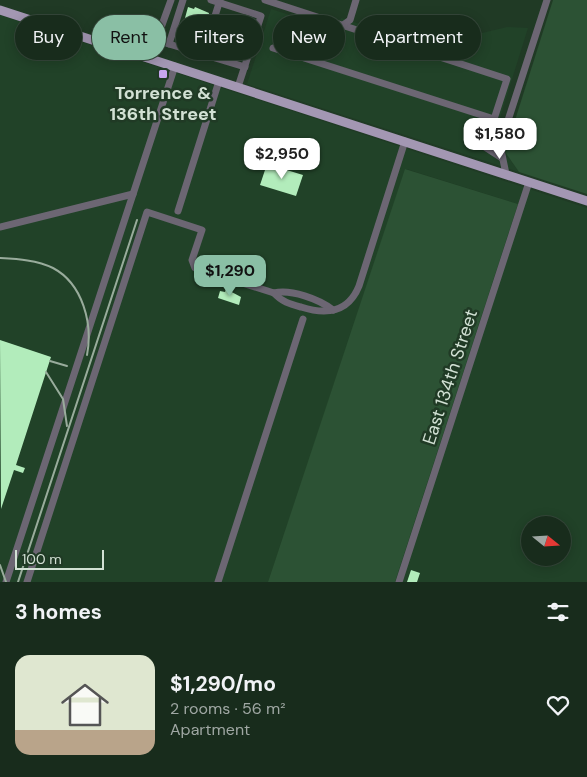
<!DOCTYPE html>
<html lang="en">
<head>
<meta charset="utf-8">
<style>
  body { margin:0; font-family:"DM Sans",sans-serif; background:#253829; color:#f1f3f6; height:100vh; display:flex; flex-direction:column; font-size:19px; white-space:nowrap }
  * { box-sizing:border-box; margin:0 }
  p { font-size:16px; color:#9fa7a3 }
  .icon { flex:none; width:28px; height:28px; fill:none; stroke:currentColor; stroke-width:2; stroke-linecap:round; stroke-linejoin:round }
  .map { position:relative; height:582px; overflow:hidden }
  .details { display:flex; flex-direction:column; background:#182c1c; flex:1 }
  .details>* { flex:none }
  .banner { position:absolute; left:15px; top:15px; width:558px; height:45px; display:flex; gap:10px }
  .needle { width:32px; rotate:108deg }
  .tools { position:absolute; left:521px; top:516px; display:grid; gap:10px }
  .tools a { display:grid; place-items:center; width:50px; height:50px; border-radius:50%; background:#182c1c; box-shadow:0 2px 12px #0003,0 0 0 1px #36483b; font-size:25px }
  .scale { position:absolute; left:15px; bottom:12px; width:89px; box-sizing:border-box; padding-left:5px; border:2px solid #d2e1d4; border-top:0; font-size:14px; line-height:18px; white-space:nowrap; color:#d2e1d4; -webkit-text-stroke:4px #203a25; paint-order:stroke }
  .price { position:absolute; translate:-50% -42px; padding:0 11px; border-radius:10px; background:#fff; color:#222; font-size:16px; line-height:32px; filter:drop-shadow(0 1px 2px #0008) }
  .price::after { content:''; position:absolute; left:50%; top:30px; width:15px; height:11px; margin-left:-8px; background:inherit; clip-path:polygon(0 0,100% 0,50% 100%) }
  .price.active { background:#8abfa5; color:#111 }
  ul { padding:0; list-style:none }
  li { display:flex; align-items:center; gap:15px; height:125px; padding:0 15px }
  li+li { border-top:1px solid #36483b }
  li span { display:grid; place-items:center; flex:none; width:140px; height:100px; border-radius:15px; color:#555 }
  li>.icon { margin-inline-start:auto }
  span .icon { width:60px; height:60px; fill:#fffc; stroke-width:1 }
  li b { font-size:21px }
  h2 { display:flex; justify-content:space-between; align-items:center; height:60px; padding:0 15px; font-size:21px }
  .chip { padding:0 18px; border-radius:22px; background:#182c1c; box-shadow:0 2px 12px #0003,0 0 0 1px #36483b; font-size:18px; line-height:45px }
  .chip.active { background:#8abfa5; color:#111 }
  .map>svg:first-child { display:block }
</style>
</head>
<body>
<div class="map">
<svg width="587" height="582" viewBox="0 0 587 582">
  <rect width="100%" height="100%" fill="#203a25"/>
  <!-- built -->
  <g fill="#214228" fill-rule="evenodd">
    <polygon points="271,9 336,30 341,18 428,46 507,27 528,28 494,137 519,172 247,84"/>
    <path d="M0 15 587 208V582H395L518 204 406 169 268 582H0ZM530 525H562V558H530Z"/>
  </g>
  <!-- green -->
  <g fill="#2c5234">
    <polygon points="553,0 587,0 587,194 519,172 505,152"/>
    <polygon points="405,169 518,204 395,582 268,582"/>
  </g>
  <!-- building -->
  <g fill="#b2ecbb">
    <polygon points="188,7 194,9 195,7 209,13 207,24 204,23 199,38 202,39 198,47 178,41 188,19 185,18"/>
    <polygon points="267,164 303,175 296,196 260,185"/>
    <polygon points="226,289 241,297 239,305 218,298 220,291 225,292"/>
    <polygon points="0,340 51,357 16,465 25,468 23,473 14,470 1,509"/>
    <polygon points="411,570 420,573 417,582 407,582"/>
  </g>
  <g fill="none" stroke-linecap="round" stroke-linejoin="round">
    <!-- minor -->
    <g stroke="#6c6673" stroke-width="7">
      <polyline points="211,0 261,16 238,87"/>
      <polyline points="265,0 507,79 485,147 502,158"/>
      <polyline points="343,25 350,20 356,0"/>
      <polyline points="157,40 169,44 183,0"/>
      <polyline points="169,44 245,67"/>
      <polyline points="273,48 494,119"/>
      <polyline points="203,54 220,0"/>
      <polyline points="150,58 171,0"/>
      <polyline points="506,174 500,145 547,0"/>
      <polyline points="178,211 219,81"/>
      <polyline points="0,227 133,194"/>
      <path d="M274 293C291 289 319 299 333 310"/>
      <polyline points="6,582 175,66"/>
      <path d="M27 582 147 212 202 230 192 260 195 268 274 293C282 302 290 304 301 307 326 315 348 313 359 286L405 141"/>
      <polyline points="218,582 303,319"/>
      <polyline points="399,582 529,182"/>
    </g>
    <!-- major -->
    <polyline stroke="#a397b3" stroke-width="9" points="0,10 587,201"/>
    <!-- rail -->
    <g stroke="#99ac9c" stroke-width="2">
      <path d="M0 258C18 259 37 260 53 268 83 284 93 324 87 355"/>
      <polyline points="50,361 67,366"/>
      <polyline points="46,372 63,399 67,426"/>
      <polyline points="0,565 6,582"/>
      <polyline points="18,582 137,220"/>
    </g>
  </g>
  <!-- markers -->
  <rect fill="#c7a6ef" stroke="#203a25" stroke-width="2" x="158" y="69" width="10" height="10" rx="2.5"/>
  <g text-anchor="middle" stroke-width="5" stroke-linejoin="round" paint-order="stroke">
    <!-- poi labels -->
    <g font-size="18" font-weight="bold" fill="#d2e1d4" stroke="#203a25">
      <text x="163" y="99">Torrence &amp;<tspan x="163" dy="21">136th Street</tspan></text>
    </g>
    <!-- street labels -->
    <g font-size="18" fill="#d2e1d4" stroke="#203a25">
      <text transform="translate(450 377) rotate(-72)" y="6">East 134th Street</text>
    </g>
  </g>
</svg>
<div class="tools">
<a><svg class="needle" viewBox="-14 -14 28 28"><path d="M0-13l5 13h-10z" fill="#e53935"/><path d="M0 13l5-13h-10z" fill="#9fa7a3"/></svg></a>
</div>
<div class="scale">100 m</div>
<b class="price" style="left:500px;top:160px">$1,580</b>
<b class="price" style="left:282px;top:180px">$2,950</b>
<b class="price active" style="left:230px;top:297px">$1,290</b>
<div class="banner">
<a class="chip">Buy</a>
<a class="chip active">Rent</a>
<a class="chip">Filters</a>
<a class="chip">New</a>
<a class="chip">Apartment</a>
</div>
</div>
<section class="details">
<h2>3 homes<svg class="icon" aria-label="filters" viewBox="0 0 24 24"><path d="M4 7h16M4 17h16"/><circle cx="9" cy="7" r="2"/><circle cx="15" cy="17" r="2"/></svg></h2>
<ul>
<li><span style="background:linear-gradient(#dfe7d0 75%,#b9a48a 0)"><svg class="icon" aria-label="home" viewBox="0 0 24 24"><path d="M3 11l9-7 9 7M6 9v11h12V9"/></svg></span><div><b>$1,290/mo</b><p>2 rooms · 56 m²</p><p>Apartment</p></div><svg class="icon" aria-label="heart" viewBox="0 0 24 24"><path d="M12 20l-8-8c-3-5 5-10 8-4 3-6 11-1 8 4z"/></svg></li>
</ul>
</section>
</body>
</html>
